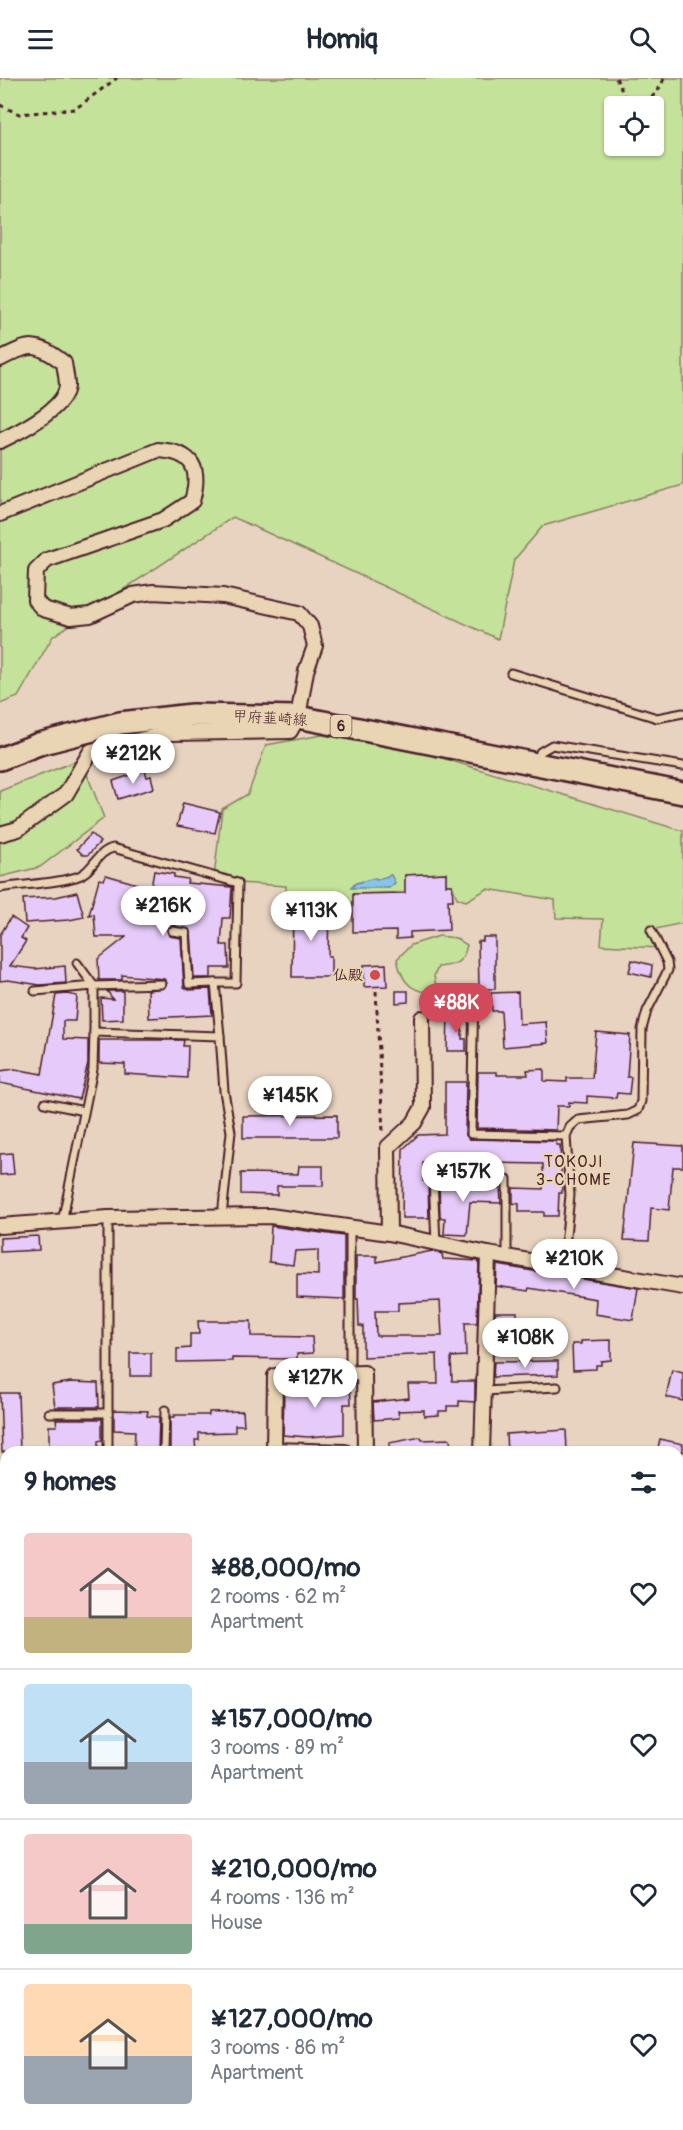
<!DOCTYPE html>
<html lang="en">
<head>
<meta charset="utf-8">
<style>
  body { margin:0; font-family:Pangolin,"Klee One",sans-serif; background:#f6f6f7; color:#1f2937; height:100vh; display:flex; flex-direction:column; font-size:22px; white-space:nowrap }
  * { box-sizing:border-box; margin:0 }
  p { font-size:20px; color:#747a83 }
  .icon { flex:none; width:33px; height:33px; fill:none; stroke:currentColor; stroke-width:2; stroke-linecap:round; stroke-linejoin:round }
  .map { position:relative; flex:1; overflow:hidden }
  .drawer { position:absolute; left:0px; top:1368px; width:684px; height:684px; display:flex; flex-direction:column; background:#fff; border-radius:18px 18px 0 0; box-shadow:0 2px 4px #0004 }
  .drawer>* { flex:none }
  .controls { position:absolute; left:604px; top:18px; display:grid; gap:12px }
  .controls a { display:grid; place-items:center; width:60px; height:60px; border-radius:6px; background:#fff; box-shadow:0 2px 4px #0004; font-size:30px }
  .price { position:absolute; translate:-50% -51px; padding:0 14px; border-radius:21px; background:#fff; color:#222; font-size:20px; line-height:39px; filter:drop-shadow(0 2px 3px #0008) }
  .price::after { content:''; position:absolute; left:50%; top:36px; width:18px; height:14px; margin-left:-9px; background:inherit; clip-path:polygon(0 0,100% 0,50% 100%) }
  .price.selected { background:#d1495b; color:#fff }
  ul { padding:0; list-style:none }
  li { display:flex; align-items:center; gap:18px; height:150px; padding:0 24px }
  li+li { border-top:2px solid #e0e1e3 }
  li span { display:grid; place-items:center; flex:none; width:168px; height:120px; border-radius:6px; color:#555 }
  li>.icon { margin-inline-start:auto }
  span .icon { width:72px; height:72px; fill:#fffc; stroke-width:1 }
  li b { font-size:26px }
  h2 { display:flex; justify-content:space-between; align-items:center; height:72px; padding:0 24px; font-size:26px }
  header { display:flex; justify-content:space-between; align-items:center; height:78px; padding:0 24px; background:#fff; font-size:27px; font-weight:800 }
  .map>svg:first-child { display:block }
</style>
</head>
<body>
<header><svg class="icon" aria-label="menu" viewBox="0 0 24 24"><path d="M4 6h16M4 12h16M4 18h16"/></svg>Homiq<svg class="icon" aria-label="search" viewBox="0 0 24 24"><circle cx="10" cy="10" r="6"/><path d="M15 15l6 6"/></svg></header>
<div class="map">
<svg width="683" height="2052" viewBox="0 0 683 2052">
  <rect width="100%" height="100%" fill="#e8d3c1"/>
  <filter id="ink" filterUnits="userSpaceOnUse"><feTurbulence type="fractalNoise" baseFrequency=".0167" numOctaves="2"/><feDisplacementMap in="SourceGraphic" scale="12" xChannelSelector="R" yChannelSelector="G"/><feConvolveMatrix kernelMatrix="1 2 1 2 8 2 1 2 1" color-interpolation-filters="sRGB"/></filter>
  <g filter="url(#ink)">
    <!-- built -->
    <g fill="#e7d0d2">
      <polygon points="27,2046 108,2046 108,2052 28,2052"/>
      <rect x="111" y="2046" width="291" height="6"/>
    </g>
    <!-- green -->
    <g fill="#c4e29a" stroke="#878062" stroke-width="1.5" fill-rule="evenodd">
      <path d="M0 0H683V407L543 448 514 482 498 561 233 439 53 558 18 619 0 626ZM615 28H654V68H615Z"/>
      <polygon points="322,657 429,676 683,753 683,845 651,852 660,870 601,867 603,841 556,840 555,822 487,811 466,823 457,820 452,807 446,807 446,795 405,797 406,840 395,815 353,816 353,826 286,824 286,808 238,805 214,799 222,731 248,716 266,667"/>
      <polygon points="81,681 104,740 40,789 0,799 0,713"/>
      <path d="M439 858 456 860 467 867C463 886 455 887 438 889L434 898 436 907 429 914C408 913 401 900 397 881L411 867Z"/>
    </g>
    <!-- water -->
    <polygon fill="#88c4e8" stroke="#6f829c" stroke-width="1.5" points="391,797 395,805 389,810 351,810 356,805 375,800 376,802"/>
    <!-- building -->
    <g fill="#e6caf9" stroke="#4a1f2b" stroke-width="1.5" fill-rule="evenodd">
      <polygon points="145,692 147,699 151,698 154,710 118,721 113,703"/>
      <polygon points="183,725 220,734 215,755 177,748"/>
      <polygon points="91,756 100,764 88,777 83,777 77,771"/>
      <polygon points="154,793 174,796 174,799 188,801 187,805 232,809 230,840 223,840 221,867 228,867 229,890 211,890 211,900 194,900 191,853 173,847 167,852 169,858 181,860 184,909 189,912 210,911 212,937 149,940 148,912 164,910 167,905 164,901 122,897 122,902 99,902 98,881 126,859 96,859 94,836 89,837 99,801 104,802 106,797 151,810"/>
      <polygon points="446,795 446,807 452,807 453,822 448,822 449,852 410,854 410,860 396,861 396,853 353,854 353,816 405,815 405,797"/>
      <polygon points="77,814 84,839 69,842 25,845 23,821 56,819"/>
      <polygon points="293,828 329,829 328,878 331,878 331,899 292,899"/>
      <polygon points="11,839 27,850 21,860 26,863 10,888 35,891 65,888 66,905 40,907 8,902 0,903 0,857"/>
      <polygon points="483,859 495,859 495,911 479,911 478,863 483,863"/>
      <polygon points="632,882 652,887 651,899 629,894"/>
      <polygon points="386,886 387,908 364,909 364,887"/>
      <polygon points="107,913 123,913 123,941 102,942 101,920 113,921"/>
      <polygon points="396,913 408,913 408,924 396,925"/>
      <polygon points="518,914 519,946 546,944 548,965 503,969 501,933 492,933 491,915"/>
      <polygon points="67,916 77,918 75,943 63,943 63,961 88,962 88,985 79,1021 0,1005 0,993 15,991 42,996 56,917"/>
      <polygon points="448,936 462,936 462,961 466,961 466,973 447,973"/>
      <polygon points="596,954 630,957 627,999 631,999 629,1016 617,1015 616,1020 587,1018 587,1025 569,1024 569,1028 557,1028 556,1052 477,1050 478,994 497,994 497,997 528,997 527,992 544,991 544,1003 567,1004 567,1000 592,1000"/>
      <polygon points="99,962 184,962 183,968 188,968 187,1000 125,996 125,986 99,985"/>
      <polygon points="445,1004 466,1004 465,1056 469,1061 556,1063 556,1067 560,1067 562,1115 559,1115 558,1138 544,1138 544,1134 519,1134 519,1126 513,1125 513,1110 543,1111 543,1086 423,1084 423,1103 428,1104 429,1140 402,1140 403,1071 418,1057 445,1056"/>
      <polygon points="337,1037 337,1060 243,1060 243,1038"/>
      <polygon points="634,1065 683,1068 683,1089 673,1089 669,1132 651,1130 649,1163 624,1162"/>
      <polygon points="12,1075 14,1096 0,1097 0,1076"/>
      <polygon points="299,1088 323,1088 323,1108 277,1108 277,1117 241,1116 241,1095 298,1096"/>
      <polygon points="439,1104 500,1107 501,1125 470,1124 467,1157 444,1156 445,1140 440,1140"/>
      <polygon points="271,1148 344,1158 344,1221 297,1219 297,1196 318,1197 318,1172 295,1173 293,1187 269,1184"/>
      <polygon points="38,1158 39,1172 0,1174 0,1160"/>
      <path d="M432 1173 442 1176 443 1181 479 1183 477 1245H465L466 1278 451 1279 452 1303H475V1324L459 1323V1328H447V1333H439V1337L424 1338V1332L398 1333 399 1340 374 1342 373 1324 409 1320 408 1306H438L437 1276 363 1279V1248H359L358 1221H356V1178H377V1184ZM440 1223 442 1258H376L375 1233H398V1225Z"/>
      <polygon points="497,1187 638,1210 633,1242 595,1236 596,1221 529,1210 528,1213 496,1208"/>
      <rect x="495" y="1234" width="22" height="21"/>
      <polygon points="198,1243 251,1243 251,1258 312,1259 313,1275 297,1276 297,1281 232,1280 232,1283 177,1284 177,1271 190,1270 190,1256 199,1256"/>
      <polygon points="611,1262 611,1282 601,1283 601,1287 596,1287 596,1291 573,1292 572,1266 581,1266 581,1263"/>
      <rect x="130" y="1275" width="21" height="23"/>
      <polygon points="551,1283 558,1283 558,1297 493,1299 494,1284"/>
      <polygon points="672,1292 683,1295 683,1323 666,1319"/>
      <polygon points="71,1304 98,1305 99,1329 55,1329 52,1307"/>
      <polygon points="327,1305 350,1306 351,1326 344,1326 344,1356 308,1359 283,1357 284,1307"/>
      <polygon points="0,1315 18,1315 20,1374 2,1374"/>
      <polygon points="114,1332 148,1333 147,1338 159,1339 158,1374 134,1374 135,1353 114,1352"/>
      <polygon points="243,1333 244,1347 235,1347 235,1354 199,1355 199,1362 195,1362 196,1374 170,1374 170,1339 174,1339 174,1337 209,1337 209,1334"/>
      <polygon points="56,1341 102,1341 102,1362 98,1363 98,1374 49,1374 49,1348 57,1348"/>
      <polygon points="566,1352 567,1374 507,1374 506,1356"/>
      <polygon points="421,1359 422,1362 450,1361 451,1374 389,1374 389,1365"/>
      <polygon points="660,1361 683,1366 683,1374 657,1374"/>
    </g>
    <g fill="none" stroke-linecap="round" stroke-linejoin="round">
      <defs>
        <g id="lane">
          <polyline points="511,595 657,640 683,635"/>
          <polyline points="538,684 540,674 552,667 683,688"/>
          <path d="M0 810C24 806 53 806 76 799 93 794 96 774 113 770L238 805 236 905H215L220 958"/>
          <polyline points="172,853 186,855 189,906 215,905"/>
          <polyline points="77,885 94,908 161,906"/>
          <polyline points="35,913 94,908 94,954"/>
          <polyline points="474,914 471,1056 566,1058"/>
          <polyline points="45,1025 84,1033"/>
          <polyline points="108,1140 108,1374"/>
          <polyline points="62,1144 93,991 94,954 220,958 224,1013 231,1054 222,1138"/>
          <polyline points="350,1149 350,1295"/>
          <polyline points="436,1165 433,1099 439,1094 507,1101 507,1179"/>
          <polyline points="563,1189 570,1117 566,1058 570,1049 578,1042 628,1037 638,1032 641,1023 642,951 647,933 668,892 667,884 651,852"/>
          <polyline points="484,1313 557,1309"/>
          <polyline points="49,1335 108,1335"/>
          <polyline points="164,1374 165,1332"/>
          <polyline points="678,1516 683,1503"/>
          <polyline points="0,1689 6,1689"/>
          <polyline points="0,1773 6,1773"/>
          <polyline points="678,1870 683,1869"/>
          <polyline points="402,2046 402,2052"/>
          <polyline points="446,2046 446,2052"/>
          <polyline points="545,2046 545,2052"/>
          <polyline points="589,2046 589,2052"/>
          <polyline points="632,2046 632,2052"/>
          <polyline points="674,2046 674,2052"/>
        </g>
        <g id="street">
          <path d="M0 281C31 265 36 264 64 285 65 292 67 301 67 308 65 331 19 354 0 363"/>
          <path d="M0 436 158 372C194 374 201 391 192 423L163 442 47 482 36 493 35 522 43 531 71 539 90 537 133 517 153 514 223 518 299 535 310 548 315 568 306 593 298 639 290 653 170 655 91 673 66 716 18 751 0 756"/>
          <polyline points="0,1148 108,1140 270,1138 389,1155 488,1176 683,1209"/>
          <polyline points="389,1155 388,1069 414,1045 423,1029 422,940"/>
          <polyline points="345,1374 274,1372 275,1298 364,1295 365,1374"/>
          <polyline points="482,1374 488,1176"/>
          <polyline points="678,1647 683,1649"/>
          <polyline points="111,2046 111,2052"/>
          <polyline points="494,2052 494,2046"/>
        </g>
        <polyline id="primary" points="0,681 39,666 120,645 192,637 298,639 683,715"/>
      </defs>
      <!-- lane casing -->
      <use href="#lane" stroke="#4a1f2b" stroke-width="11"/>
      <!-- street casing -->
      <use href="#street" stroke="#4a1f2b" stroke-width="18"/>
      <!-- primary casing -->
      <use href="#primary" stroke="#4a1f2b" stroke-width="26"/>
      <!-- path -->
      <g stroke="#4a1f2b" stroke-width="3" stroke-dasharray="4.5 4.5" stroke-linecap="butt">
        <path d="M616 0 625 19 632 28C647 27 660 14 664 0"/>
        <polyline points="0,27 19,36 75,31 117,0"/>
        <polyline points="376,913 383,1054"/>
        <polyline points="0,1946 6,1946"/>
      </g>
      <!-- lane -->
      <use href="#lane" stroke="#e9d5b3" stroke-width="7"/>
      <!-- street -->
      <use href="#street" stroke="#e9d5b3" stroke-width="14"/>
      <!-- primary -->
      <use href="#primary" stroke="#e9d5b3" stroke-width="21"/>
    </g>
  </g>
  <!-- markers -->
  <circle fill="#d1495b" stroke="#e9d5b3" stroke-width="2" cx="375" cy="897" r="6"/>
  <g text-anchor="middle" stroke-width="4.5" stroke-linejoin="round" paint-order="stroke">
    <!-- shield labels -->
    <rect fill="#e9d5b3" stroke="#7a5654" stroke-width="1.5" x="330.5" y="637" width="21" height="22" rx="4.5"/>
    <g font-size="14" font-weight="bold" fill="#4a1f2b">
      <text x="341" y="653">6</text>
    </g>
    <!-- street labels -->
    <g font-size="15" fill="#4a1f2b" stroke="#e9d5b3">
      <text transform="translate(270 640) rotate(3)" y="5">甲府韮崎線</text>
    </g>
    <!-- poi labels -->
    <g font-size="15" font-weight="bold" fill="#4a1f2b" stroke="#e9d5b3" text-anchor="end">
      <text x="363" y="902">仏殿</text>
    </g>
    <!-- neighbourhood labels -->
    <g font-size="16" letter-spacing="1.5" fill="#4a1f2b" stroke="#e9d5b3">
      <text x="574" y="1089">TOKOJI<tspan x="574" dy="18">3-CHOME</tspan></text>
    </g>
  </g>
</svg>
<div class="controls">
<a><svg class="icon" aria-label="locate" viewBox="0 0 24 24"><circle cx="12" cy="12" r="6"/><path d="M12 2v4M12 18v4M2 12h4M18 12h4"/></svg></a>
</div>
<b class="price" style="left:133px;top:707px">¥212K</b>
<b class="price" style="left:163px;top:859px">¥216K</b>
<b class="price" style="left:311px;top:864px">¥113K</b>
<b class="price selected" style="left:456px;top:956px">¥88K</b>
<b class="price" style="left:290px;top:1049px">¥145K</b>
<b class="price" style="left:463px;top:1125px">¥157K</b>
<b class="price" style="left:574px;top:1212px">¥210K</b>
<b class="price" style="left:525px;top:1291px">¥108K</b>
<b class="price" style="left:315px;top:1331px">¥127K</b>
<section class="drawer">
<h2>9 homes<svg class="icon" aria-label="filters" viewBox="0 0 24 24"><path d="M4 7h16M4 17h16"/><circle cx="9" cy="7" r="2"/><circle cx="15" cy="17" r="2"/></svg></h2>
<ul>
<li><span style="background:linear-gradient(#f6c9c9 70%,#c2b280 0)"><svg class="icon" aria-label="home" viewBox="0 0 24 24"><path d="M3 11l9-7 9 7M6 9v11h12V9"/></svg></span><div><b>¥88,000/mo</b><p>2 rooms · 62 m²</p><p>Apartment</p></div><svg class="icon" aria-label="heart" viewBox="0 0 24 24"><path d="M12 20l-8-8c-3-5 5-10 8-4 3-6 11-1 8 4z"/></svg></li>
<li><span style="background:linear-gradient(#bfe0f5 65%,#9aa5b1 0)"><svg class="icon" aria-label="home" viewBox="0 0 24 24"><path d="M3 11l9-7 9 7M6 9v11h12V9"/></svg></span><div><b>¥157,000/mo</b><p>3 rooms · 89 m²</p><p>Apartment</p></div><svg class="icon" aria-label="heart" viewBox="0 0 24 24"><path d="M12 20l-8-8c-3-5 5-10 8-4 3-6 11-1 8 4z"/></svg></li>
<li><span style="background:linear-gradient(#f6c9c9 75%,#7fa58c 0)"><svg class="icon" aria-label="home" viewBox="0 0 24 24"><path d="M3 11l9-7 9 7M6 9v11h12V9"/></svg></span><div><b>¥210,000/mo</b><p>4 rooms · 136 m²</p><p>House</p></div><svg class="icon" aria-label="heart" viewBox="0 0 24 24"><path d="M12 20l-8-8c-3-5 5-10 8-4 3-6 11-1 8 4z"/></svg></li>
<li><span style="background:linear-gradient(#ffd9b3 60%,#9aa5b1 0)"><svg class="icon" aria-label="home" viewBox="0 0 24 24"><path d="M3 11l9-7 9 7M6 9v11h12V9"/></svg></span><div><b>¥127,000/mo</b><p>3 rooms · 86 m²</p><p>Apartment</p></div><svg class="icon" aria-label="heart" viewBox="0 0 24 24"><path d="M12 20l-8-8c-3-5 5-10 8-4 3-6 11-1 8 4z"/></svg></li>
</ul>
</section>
</div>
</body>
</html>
